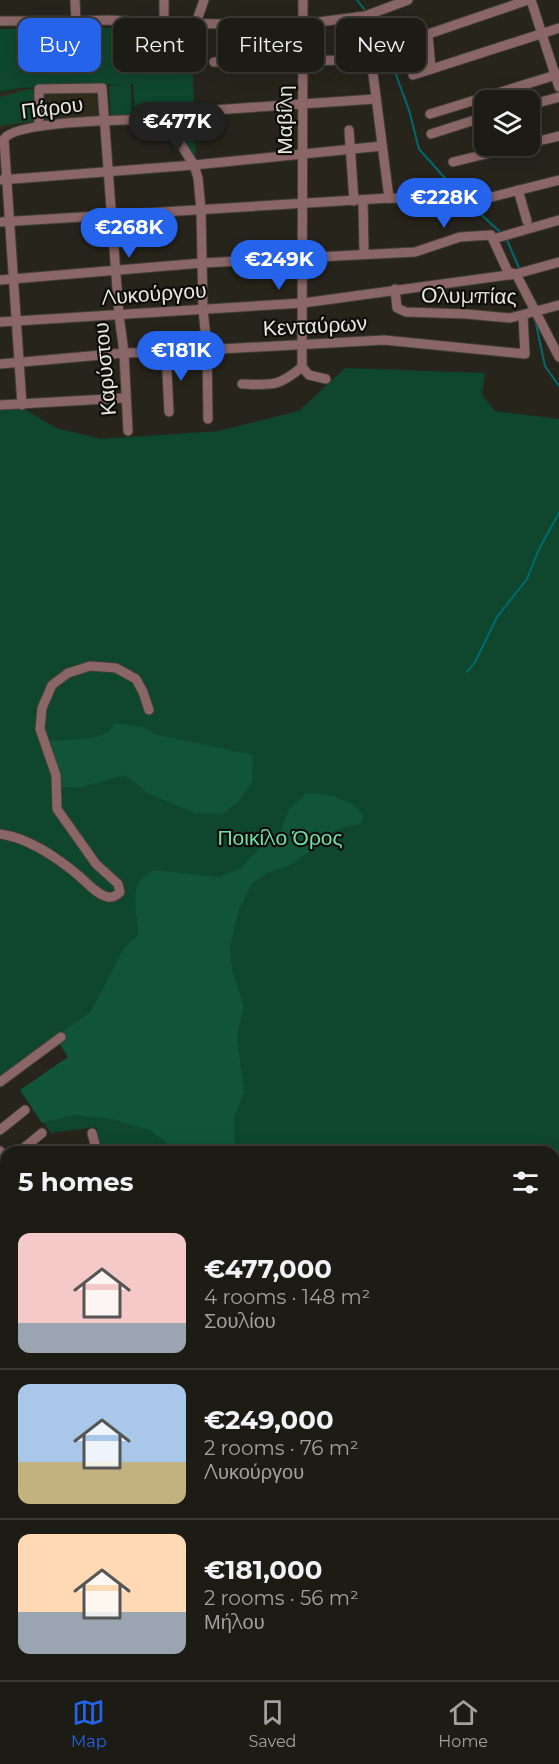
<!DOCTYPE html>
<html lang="en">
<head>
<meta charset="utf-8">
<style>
  body { margin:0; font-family:Montserrat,sans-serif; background:#292822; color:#f1f3f6; height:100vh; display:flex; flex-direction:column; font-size:22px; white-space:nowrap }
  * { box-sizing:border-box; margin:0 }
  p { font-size:20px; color:#a0a1a0 }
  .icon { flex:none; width:33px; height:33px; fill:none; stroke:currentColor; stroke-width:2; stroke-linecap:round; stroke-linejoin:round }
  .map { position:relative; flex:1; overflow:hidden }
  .side { position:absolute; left:0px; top:1146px; width:560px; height:534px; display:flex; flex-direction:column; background:#1c1b14; border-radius:18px 18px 0 0; box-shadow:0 3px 15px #0003,0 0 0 2px #3a3934 }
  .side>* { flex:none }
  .hud { position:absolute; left:18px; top:18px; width:524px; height:54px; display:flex; gap:12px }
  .fabs { position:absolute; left:474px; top:90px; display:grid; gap:12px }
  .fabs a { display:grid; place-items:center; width:66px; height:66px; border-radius:12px; background:#1c1b14; box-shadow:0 3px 15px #0003,0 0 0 2px #3a3934; font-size:30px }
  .price { position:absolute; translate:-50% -51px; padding:0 14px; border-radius:21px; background:#2563eb; color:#fff; font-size:20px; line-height:39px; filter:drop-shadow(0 2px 3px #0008) }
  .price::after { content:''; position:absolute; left:50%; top:36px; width:18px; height:14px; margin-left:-9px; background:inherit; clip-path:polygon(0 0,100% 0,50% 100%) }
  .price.selected { background:#222; color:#fff }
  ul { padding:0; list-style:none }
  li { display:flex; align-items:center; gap:18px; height:150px; padding:0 18px }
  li+li { border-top:2px solid #3a3934 }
  li span { display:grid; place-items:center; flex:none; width:168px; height:120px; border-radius:12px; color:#555 }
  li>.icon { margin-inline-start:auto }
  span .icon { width:72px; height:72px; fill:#fffc; stroke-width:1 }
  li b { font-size:26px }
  h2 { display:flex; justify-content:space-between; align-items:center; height:72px; padding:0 18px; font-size:26px }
  .tag { padding:0 21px; border-radius:12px; background:#1c1b14; box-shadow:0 3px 15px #0003,0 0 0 2px #3a3934; font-size:21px; line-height:54px }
  .tag.selected { background:#2563eb; color:#fff }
  .tabs { display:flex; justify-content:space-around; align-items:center; height:84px; border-top:2px solid #3a3934; background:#1c1b14; font-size:16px; color:#a0a1a0 }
  .tabs a { display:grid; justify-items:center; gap:3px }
  .tabs .selected { color:#2563eb }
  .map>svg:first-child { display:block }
</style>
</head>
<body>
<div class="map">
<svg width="559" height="1680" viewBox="0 0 559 1680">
  <rect width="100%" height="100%" fill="#26241b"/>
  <!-- built -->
  <polygon fill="#2f2b1b" points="100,88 101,120 20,124 0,130 0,93 20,89"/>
  <!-- green -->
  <g fill="#0f462e">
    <polygon points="191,27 196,158 156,119 135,120 133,84 131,84 132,120 111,122 109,86 121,84 20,88 0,92 0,29"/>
    <polygon points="29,89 35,90 38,120 0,126 0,97"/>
    <polygon points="345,368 485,373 482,395 495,411 559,419 559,1680 69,1680 57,1674 554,1674 554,1152 101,1152 96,1127 51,1133 22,1090 70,1057 58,1038 0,1081 0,407 23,408 56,428 101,439 219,431 299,411"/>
    <polygon points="0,1234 6,1234 6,1628 0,1620"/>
  </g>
  <!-- forest -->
  <g fill="#105539">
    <polygon points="115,723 142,727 154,734 253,755 252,782 239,801 223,814 195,813 147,793 134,781 123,775 80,788 63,787 59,780 49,741 93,738 107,733"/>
    <path d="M307 793C326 794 351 797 363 815L361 824 347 826 327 834 316 846 293 864 268 873 252 883 238 912 230 947 232 970 244 1006 237 1037 244 1093 234 1117 235 1147 238 1152H178L150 1130 111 1119 73 1115 42 1123 20 1090 68 1057 59 1043 56 1036 90 1013 124 948 138 935C138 920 132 896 138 883 141 878 148 874 153 870L219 877 241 868 261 846 279 835 289 809Z"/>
  </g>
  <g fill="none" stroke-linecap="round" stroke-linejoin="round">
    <!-- stream -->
    <g stroke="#006b6f" stroke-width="2">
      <polyline points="357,0 364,9"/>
      <polyline points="372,19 385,44"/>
      <polyline points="389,56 409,110 419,149 461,196"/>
      <polyline points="476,210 499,231"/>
      <polyline points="507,240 519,268"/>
      <polyline points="535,319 545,366 559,386"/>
      <polyline points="467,672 475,662 497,617 527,579 539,549 559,513"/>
    </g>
    <defs>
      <g id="minor">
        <polyline points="75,0 76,21"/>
        <polyline points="164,0 164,23"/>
        <polyline points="531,0 559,87"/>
        <polyline points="358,17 371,58 389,198"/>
        <polyline points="0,21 76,21 108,20 164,23 295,25 365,16 408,0"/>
        <polyline points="196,23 204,0"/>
        <polyline points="428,35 431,69"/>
        <polyline points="214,62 352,60 528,0"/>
        <polyline points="413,75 559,28"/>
        <polyline points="530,105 559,97"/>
        <polyline points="214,110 375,99"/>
        <polyline points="430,114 559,74"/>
        <polyline points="39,126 39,89 102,88 119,315 124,353 128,431"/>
        <polyline points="349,130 354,201"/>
        <polyline points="431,134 484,117"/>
        <polyline points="530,143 559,136"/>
        <polyline points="453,162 519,146"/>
        <polyline points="0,180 194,165 382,146"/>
        <polyline points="518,190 527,221"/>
        <polyline points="363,200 364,253"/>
        <polyline points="0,222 389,198 476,201 559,180"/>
        <polyline points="493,239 559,220"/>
        <polyline points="0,280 202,263 415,252 460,237 491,235 508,272 516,274 559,357"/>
        <polyline points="395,289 397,308 406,312 466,314 510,318 559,305"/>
        <polyline points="0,322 303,303 516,274 559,262"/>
        <polyline points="166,352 169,412"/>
        <polyline points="0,364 124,353 166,352 384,340 525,354 523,316"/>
        <polyline points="302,367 309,375 326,379"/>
        <path d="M242 384C272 385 278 387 302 367L303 0"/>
        <polyline points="0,405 125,398"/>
        <path d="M22 405 4 139C17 120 134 120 161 119L171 129 194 165 198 178 201 210 203 309 207 350 208 419"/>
        <path d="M0 834C29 838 56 857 78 875 86 882 97 895 108 897 113 898 117 895 120 892L118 884 96 864 57 809 56 775 40 729 42 708 52 685 68 673 90 666 116 668 136 679 143 692 149 710"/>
        <polyline points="0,1082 61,1037"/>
        <polyline points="0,1130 25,1110"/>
        <polyline points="92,1133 97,1152"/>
        <polyline points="0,1151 6,1159"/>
        <polyline points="19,1152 42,1133"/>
        <polyline points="0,1199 6,1199"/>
        <polyline points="0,1231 6,1231"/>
        <polyline points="0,1666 6,1660"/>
      </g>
    </defs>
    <!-- minor casing -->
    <use href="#minor" stroke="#413f37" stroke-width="11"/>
    <!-- minor -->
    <use href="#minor" stroke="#8a6667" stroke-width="9"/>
  </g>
  <g text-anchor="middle" stroke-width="4.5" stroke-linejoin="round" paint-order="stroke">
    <!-- street labels -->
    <g font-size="21" fill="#e8e7e1" stroke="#0e0d09">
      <text transform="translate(52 108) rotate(-7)" y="7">Πάρου</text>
      <text transform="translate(285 120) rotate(-90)" y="7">Μαβίλη</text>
      <text transform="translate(154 294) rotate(-4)" y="7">Λυκούργου</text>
      <text transform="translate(469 296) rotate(1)" y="7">Ολυμπίας</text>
      <text transform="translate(315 326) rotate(-3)" y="7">Κενταύρων</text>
      <text transform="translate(105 369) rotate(-95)" y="7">Καρύστου</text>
    </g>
    <!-- park labels -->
    <g font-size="21" fill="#6ee1a9" stroke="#0e0d09">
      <text x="280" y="845">Ποικίλο Όρος</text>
    </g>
  </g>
</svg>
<div class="fabs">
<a><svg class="icon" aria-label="layers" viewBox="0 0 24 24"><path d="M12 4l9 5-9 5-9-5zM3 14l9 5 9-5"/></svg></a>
</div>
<b class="price selected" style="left:177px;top:153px">€477K</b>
<b class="price" style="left:444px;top:229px">€228K</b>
<b class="price" style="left:129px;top:259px">€268K</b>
<b class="price" style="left:279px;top:291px">€249K</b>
<b class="price" style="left:181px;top:382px">€181K</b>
<div class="hud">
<a class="tag selected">Buy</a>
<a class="tag">Rent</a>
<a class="tag">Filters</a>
<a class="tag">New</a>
</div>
<section class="side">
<h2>5 homes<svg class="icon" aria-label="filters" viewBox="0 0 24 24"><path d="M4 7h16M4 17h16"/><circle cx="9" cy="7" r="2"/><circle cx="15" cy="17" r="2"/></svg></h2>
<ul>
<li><span style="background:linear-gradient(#f6c9c9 75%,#9aa5b1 0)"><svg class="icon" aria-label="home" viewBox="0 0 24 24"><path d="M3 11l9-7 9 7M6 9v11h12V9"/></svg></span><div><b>€477,000</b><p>4 rooms · 148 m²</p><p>Σουλίου</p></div></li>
<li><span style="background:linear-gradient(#a9c7e8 65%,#c2b280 0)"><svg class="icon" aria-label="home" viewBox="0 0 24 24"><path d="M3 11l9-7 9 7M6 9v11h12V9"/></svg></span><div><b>€249,000</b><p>2 rooms · 76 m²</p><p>Λυκούργου</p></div></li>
<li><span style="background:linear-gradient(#ffd9b3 65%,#9aa5b1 0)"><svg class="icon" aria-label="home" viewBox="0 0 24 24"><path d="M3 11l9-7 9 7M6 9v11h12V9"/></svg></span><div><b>€181,000</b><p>2 rooms · 56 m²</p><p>Μήλου</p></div></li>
</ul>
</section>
</div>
<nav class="tabs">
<a class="selected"><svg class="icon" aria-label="map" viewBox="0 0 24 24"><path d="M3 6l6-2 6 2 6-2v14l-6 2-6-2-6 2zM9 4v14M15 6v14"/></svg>Map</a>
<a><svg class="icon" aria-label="saved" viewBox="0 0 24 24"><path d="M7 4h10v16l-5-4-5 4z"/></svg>Saved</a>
<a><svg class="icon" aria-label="home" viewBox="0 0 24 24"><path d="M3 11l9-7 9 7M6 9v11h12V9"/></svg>Home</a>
</nav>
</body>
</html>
